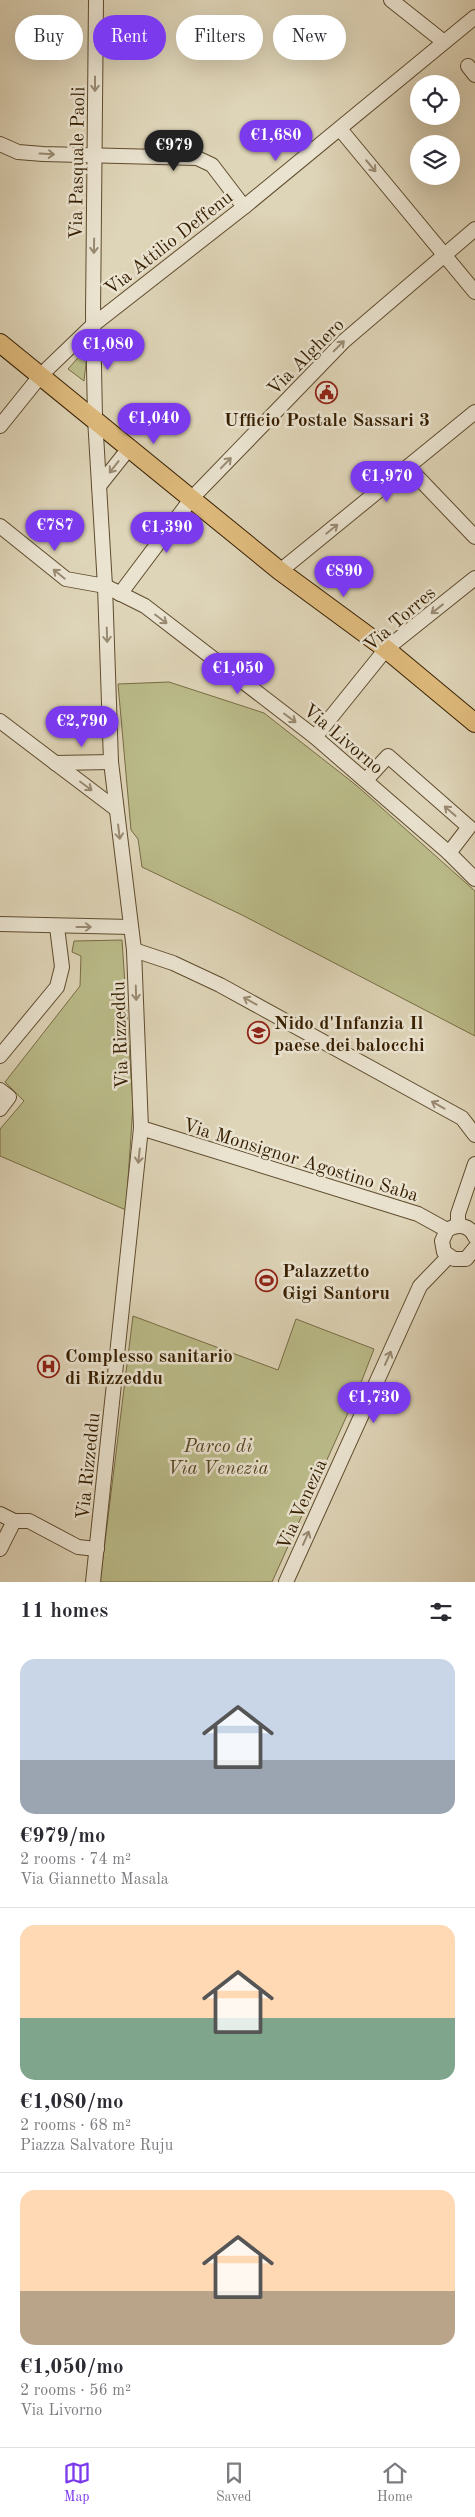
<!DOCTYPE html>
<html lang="en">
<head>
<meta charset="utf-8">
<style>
  body { margin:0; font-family:"Old Standard TT",serif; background:#f2f2f3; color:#2b2b33; height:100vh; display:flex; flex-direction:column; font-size:19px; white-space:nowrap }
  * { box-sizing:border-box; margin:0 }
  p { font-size:16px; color:#7c7c81 }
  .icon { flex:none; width:28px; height:28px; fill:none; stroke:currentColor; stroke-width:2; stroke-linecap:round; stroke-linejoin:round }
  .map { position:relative; height:1582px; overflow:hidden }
  .sheet { display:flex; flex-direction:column; background:#fff; flex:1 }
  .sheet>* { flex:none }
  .hud { position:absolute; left:15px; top:15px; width:445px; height:45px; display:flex; gap:10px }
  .tools { position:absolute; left:410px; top:75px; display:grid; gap:10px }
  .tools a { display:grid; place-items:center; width:50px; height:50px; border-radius:50%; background:#fff; box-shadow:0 5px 20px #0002; font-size:25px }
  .price { position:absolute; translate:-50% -42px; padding:0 11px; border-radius:18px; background:#7c3aed; color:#fff; font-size:16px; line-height:32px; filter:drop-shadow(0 1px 2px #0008) }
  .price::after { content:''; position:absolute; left:50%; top:30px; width:15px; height:11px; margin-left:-8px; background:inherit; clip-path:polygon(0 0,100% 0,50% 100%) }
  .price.on { background:#222; color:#fff }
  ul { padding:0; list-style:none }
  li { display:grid; align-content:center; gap:10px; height:265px; padding:0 20px }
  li+li { border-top:1px solid #e1e1e2 }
  li span { display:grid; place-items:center; height:155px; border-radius:15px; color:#555 }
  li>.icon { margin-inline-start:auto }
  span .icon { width:90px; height:90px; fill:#fffc; stroke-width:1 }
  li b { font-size:21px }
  h2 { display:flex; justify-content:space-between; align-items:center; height:60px; padding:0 20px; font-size:21px }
  .chip { padding:0 18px; border-radius:22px; background:#fff; box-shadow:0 5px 20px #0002; font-size:18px; line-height:45px }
  .chip.on { background:#7c3aed; color:#fff }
  .tabs { display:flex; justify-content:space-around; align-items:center; height:70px; border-top:1px solid #e1e1e2; background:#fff; font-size:14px; color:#7c7c81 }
  .tabs a { display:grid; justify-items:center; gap:2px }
  .tabs .on { color:#7c3aed }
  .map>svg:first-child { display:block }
</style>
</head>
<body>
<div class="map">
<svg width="475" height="1582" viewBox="0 0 475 1582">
  <rect width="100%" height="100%" fill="#ded4b7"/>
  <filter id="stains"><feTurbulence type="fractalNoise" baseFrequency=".004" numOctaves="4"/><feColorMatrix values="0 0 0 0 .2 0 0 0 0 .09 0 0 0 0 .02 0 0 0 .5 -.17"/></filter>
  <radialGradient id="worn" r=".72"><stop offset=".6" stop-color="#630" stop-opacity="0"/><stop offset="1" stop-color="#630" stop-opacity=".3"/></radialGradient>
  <!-- green -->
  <g fill="#babb89" stroke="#786c44">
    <polygon points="84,351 87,355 84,381 68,369"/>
    <polygon points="169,682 264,713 356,785 475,891 475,1036 244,916 142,867 138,839 131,830 118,684"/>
    <polygon points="122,940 133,1105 126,1210 0,1156 0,1129 24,1101 5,1082 80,986 81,956 72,952 74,941"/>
    <polygon points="133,1316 278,1370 296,1319 374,1349 357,1393 272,1582 100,1582"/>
  </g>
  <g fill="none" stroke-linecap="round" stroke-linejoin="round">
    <defs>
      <g id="minor">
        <polyline points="391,0 444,42"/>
        <polyline points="468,66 475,75"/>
        <polyline points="340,129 475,292"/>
        <polyline points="0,144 18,152 43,154 197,158 212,165 244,207"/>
        <polyline points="0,426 41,375 93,325 244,207 475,17"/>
        <polyline points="408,467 475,537"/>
        <polyline points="99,486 130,447"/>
        <polyline points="0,526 66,579 105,586 145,606 315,737 449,853 475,879"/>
        <polyline points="280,571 475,412"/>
        <polyline points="120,594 192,498 344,341 475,229"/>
        <polyline points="0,721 116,809"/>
        <polyline points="315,737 386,649 475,578"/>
        <polyline points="55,763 111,762"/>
        <polyline points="366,780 388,756 469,827 449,853"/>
        <polyline points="0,924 131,927"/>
        <polyline points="134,950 173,963 220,985 462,1118 475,1135"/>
        <polyline points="0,1056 57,987 62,967 57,927"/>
        <polyline points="0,1090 9,1097 0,1109"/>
        <polyline points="141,1128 418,1214 447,1230"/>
        <polyline points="458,1225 458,1214 475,1164"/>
        <path d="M475 1237C470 1225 458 1223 447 1230L442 1241 444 1252 454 1259H466L475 1248"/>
        <polyline points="0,1514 14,1521 0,1549"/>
        <polyline points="14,1521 29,1521 78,1547 97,1549"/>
        <polyline points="93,1582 141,1128 134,950 111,762 105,586 95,418 93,315 96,0"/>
        <polyline points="286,1582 420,1286 448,1257"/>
      </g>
      <polyline id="major" points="0,343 280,571 386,649 475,723"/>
    </defs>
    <!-- minor casing -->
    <use href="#minor" stroke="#5f4c2e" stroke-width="16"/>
    <!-- major casing -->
    <use href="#major" stroke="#351e00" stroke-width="20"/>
    <!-- minor -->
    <use href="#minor" stroke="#eae3d0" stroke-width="14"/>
    <!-- major -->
    <use href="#major" stroke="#dfba7c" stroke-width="18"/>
  </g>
  <!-- one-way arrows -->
  <defs><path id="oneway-shaft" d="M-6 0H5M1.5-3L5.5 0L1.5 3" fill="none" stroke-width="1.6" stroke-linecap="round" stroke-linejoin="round" transform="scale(1.25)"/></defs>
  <g stroke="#998a72">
    <use href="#oneway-shaft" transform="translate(95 84) rotate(90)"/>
    <use href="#oneway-shaft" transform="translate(47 154) rotate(3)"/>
    <use href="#oneway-shaft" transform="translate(371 166) rotate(50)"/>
    <use href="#oneway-shaft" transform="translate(94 246) rotate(91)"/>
    <use href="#oneway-shaft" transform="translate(339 346) rotate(-45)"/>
    <use href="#oneway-shaft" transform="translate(226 463) rotate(-46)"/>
    <use href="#oneway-shaft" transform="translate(114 467) rotate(128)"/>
    <use href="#oneway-shaft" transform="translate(332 529) rotate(-39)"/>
    <use href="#oneway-shaft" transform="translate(59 574) rotate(-141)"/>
    <use href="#oneway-shaft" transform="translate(437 609) rotate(142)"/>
    <use href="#oneway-shaft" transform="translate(161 619) rotate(37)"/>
    <use href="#oneway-shaft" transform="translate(107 635) rotate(88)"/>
    <use href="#oneway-shaft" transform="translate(290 718) rotate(37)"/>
    <use href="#oneway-shaft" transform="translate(86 786) rotate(37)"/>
    <use href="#oneway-shaft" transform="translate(450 811) rotate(-139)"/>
    <use href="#oneway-shaft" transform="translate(119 832) rotate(83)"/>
    <use href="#oneway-shaft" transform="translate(84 927)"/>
    <use href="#oneway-shaft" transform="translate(136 993) rotate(88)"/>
    <use href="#oneway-shaft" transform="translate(250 1001) rotate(-151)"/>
    <use href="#oneway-shaft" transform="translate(438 1105) rotate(-151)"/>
    <use href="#oneway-shaft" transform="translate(139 1156) rotate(96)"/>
    <use href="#oneway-shaft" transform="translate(388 1358) rotate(-66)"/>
    <use href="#oneway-shaft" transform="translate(306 1538) rotate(-66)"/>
  </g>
  <!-- icons -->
  <defs>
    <symbol id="civic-ring" viewBox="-11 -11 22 22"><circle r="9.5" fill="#eae3d0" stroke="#8f2418" stroke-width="1.5"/><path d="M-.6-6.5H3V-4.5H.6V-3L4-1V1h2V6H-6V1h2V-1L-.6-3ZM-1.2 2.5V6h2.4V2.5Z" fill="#8f2418"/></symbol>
    <symbol id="school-ring" viewBox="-11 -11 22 22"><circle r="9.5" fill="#eae3d0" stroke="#8f2418" stroke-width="1.5"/><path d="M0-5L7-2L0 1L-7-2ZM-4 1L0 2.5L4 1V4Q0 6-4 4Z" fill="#8f2418"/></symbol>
    <symbol id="stadium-ring" viewBox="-11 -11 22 22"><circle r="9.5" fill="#eae3d0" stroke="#8f2418" stroke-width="1.5"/><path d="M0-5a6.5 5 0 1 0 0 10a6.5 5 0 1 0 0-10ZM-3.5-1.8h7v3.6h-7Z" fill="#8f2418"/></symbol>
    <symbol id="hospital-ring" viewBox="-11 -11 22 22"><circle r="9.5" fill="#eae3d0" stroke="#8f2418" stroke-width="1.5"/><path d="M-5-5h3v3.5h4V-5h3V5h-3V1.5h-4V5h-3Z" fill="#8f2418"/></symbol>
  </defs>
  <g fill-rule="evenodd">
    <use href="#civic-ring" x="314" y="380" width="25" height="25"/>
    <use href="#school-ring" x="246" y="1020" width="25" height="25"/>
    <use href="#stadium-ring" x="254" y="1268" width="25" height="25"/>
    <use href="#hospital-ring" x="36" y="1354" width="25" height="25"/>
  </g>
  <g text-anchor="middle" stroke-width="5" stroke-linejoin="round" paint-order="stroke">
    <!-- street labels -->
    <g font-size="19" fill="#351e00" stroke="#eae3d0">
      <text transform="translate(76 163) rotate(-89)" y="7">Via Pasquale Paoli</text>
      <text transform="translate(168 242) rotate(-38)" y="7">Via Attilio Deffenu</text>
      <text transform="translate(305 356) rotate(-45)" y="7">Via Alghero</text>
      <text transform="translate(399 618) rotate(-41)" y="7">Via Torres</text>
      <text transform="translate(344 738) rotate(40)" y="7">Via Livorno</text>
      <text transform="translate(119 1035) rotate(-92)" y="7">Via Rizzeddu</text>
      <text transform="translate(301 1159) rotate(17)" y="7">Via Monsignor Agostino Saba</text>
      <text transform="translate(87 1466) rotate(-84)" y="7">Via Rizzeddu</text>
      <text transform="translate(301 1504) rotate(-66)" y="7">Via Venezia</text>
    </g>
    <!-- poi labels -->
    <g font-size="19" font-weight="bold" fill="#351e00" stroke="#eae3d0" text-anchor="start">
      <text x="327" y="426" text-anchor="middle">Ufficio Postale Sassari 3</text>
      <text x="274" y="1029">Nido d'Infanzia Il<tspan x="274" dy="22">paese dei balocchi</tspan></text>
      <text x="282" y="1277">Palazzetto<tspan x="282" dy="22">Gigi Santoru</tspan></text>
      <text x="65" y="1362">Complesso sanitario<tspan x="65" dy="22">di Rizzeddu</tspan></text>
    </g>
    <!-- park labels -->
    <g font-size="19" font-style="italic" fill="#564522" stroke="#eae3d0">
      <text x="218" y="1452">Parco di<tspan x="218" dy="22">Via Venezia</tspan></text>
    </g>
  </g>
  <rect width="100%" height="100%" filter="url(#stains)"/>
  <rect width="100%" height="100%" fill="url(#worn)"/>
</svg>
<div class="tools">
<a><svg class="icon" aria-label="locate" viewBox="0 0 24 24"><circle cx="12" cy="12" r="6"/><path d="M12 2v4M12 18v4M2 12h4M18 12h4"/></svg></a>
<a><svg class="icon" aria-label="layers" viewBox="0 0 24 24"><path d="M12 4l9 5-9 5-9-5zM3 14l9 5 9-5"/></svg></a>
</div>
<b class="price" style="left:276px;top:162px">€1,680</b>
<b class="price on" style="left:174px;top:172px">€979</b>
<b class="price" style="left:108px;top:371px">€1,080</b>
<b class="price" style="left:154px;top:445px">€1,040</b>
<b class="price" style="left:387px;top:503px">€1,970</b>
<b class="price" style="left:55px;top:552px">€787</b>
<b class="price" style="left:167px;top:554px">€1,390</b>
<b class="price" style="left:344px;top:598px">€890</b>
<b class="price" style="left:238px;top:695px">€1,050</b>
<b class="price" style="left:82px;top:748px">€2,790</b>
<b class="price" style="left:374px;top:1424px">€1,730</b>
<div class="hud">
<a class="chip">Buy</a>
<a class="chip on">Rent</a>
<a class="chip">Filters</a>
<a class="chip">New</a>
</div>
</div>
<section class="sheet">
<h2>11 homes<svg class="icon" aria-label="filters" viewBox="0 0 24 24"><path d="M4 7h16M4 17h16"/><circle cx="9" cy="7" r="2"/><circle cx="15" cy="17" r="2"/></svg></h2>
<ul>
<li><span style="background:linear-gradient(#c9d6e8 65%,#9aa5b1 0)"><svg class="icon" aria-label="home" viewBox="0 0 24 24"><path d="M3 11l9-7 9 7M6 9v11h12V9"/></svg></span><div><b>€979/mo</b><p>2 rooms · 74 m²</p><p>Via Giannetto Masala</p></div></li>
<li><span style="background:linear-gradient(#ffd9b3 60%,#7fa58c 0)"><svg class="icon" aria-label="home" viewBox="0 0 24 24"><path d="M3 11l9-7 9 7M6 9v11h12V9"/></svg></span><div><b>€1,080/mo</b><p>2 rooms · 68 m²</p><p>Piazza Salvatore Ruju</p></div></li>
<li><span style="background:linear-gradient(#ffd9b3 65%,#b9a48a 0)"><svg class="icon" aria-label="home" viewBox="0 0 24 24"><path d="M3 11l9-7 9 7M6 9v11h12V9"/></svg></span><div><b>€1,050/mo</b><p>2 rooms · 56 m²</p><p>Via Livorno</p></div></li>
</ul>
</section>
<nav class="tabs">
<a class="on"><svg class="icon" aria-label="map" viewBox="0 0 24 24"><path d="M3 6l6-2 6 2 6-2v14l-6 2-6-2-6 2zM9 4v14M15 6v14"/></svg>Map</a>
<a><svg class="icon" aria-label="saved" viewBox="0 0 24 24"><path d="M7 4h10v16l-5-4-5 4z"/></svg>Saved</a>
<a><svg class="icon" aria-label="home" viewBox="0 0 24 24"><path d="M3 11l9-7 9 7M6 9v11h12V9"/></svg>Home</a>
</nav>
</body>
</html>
